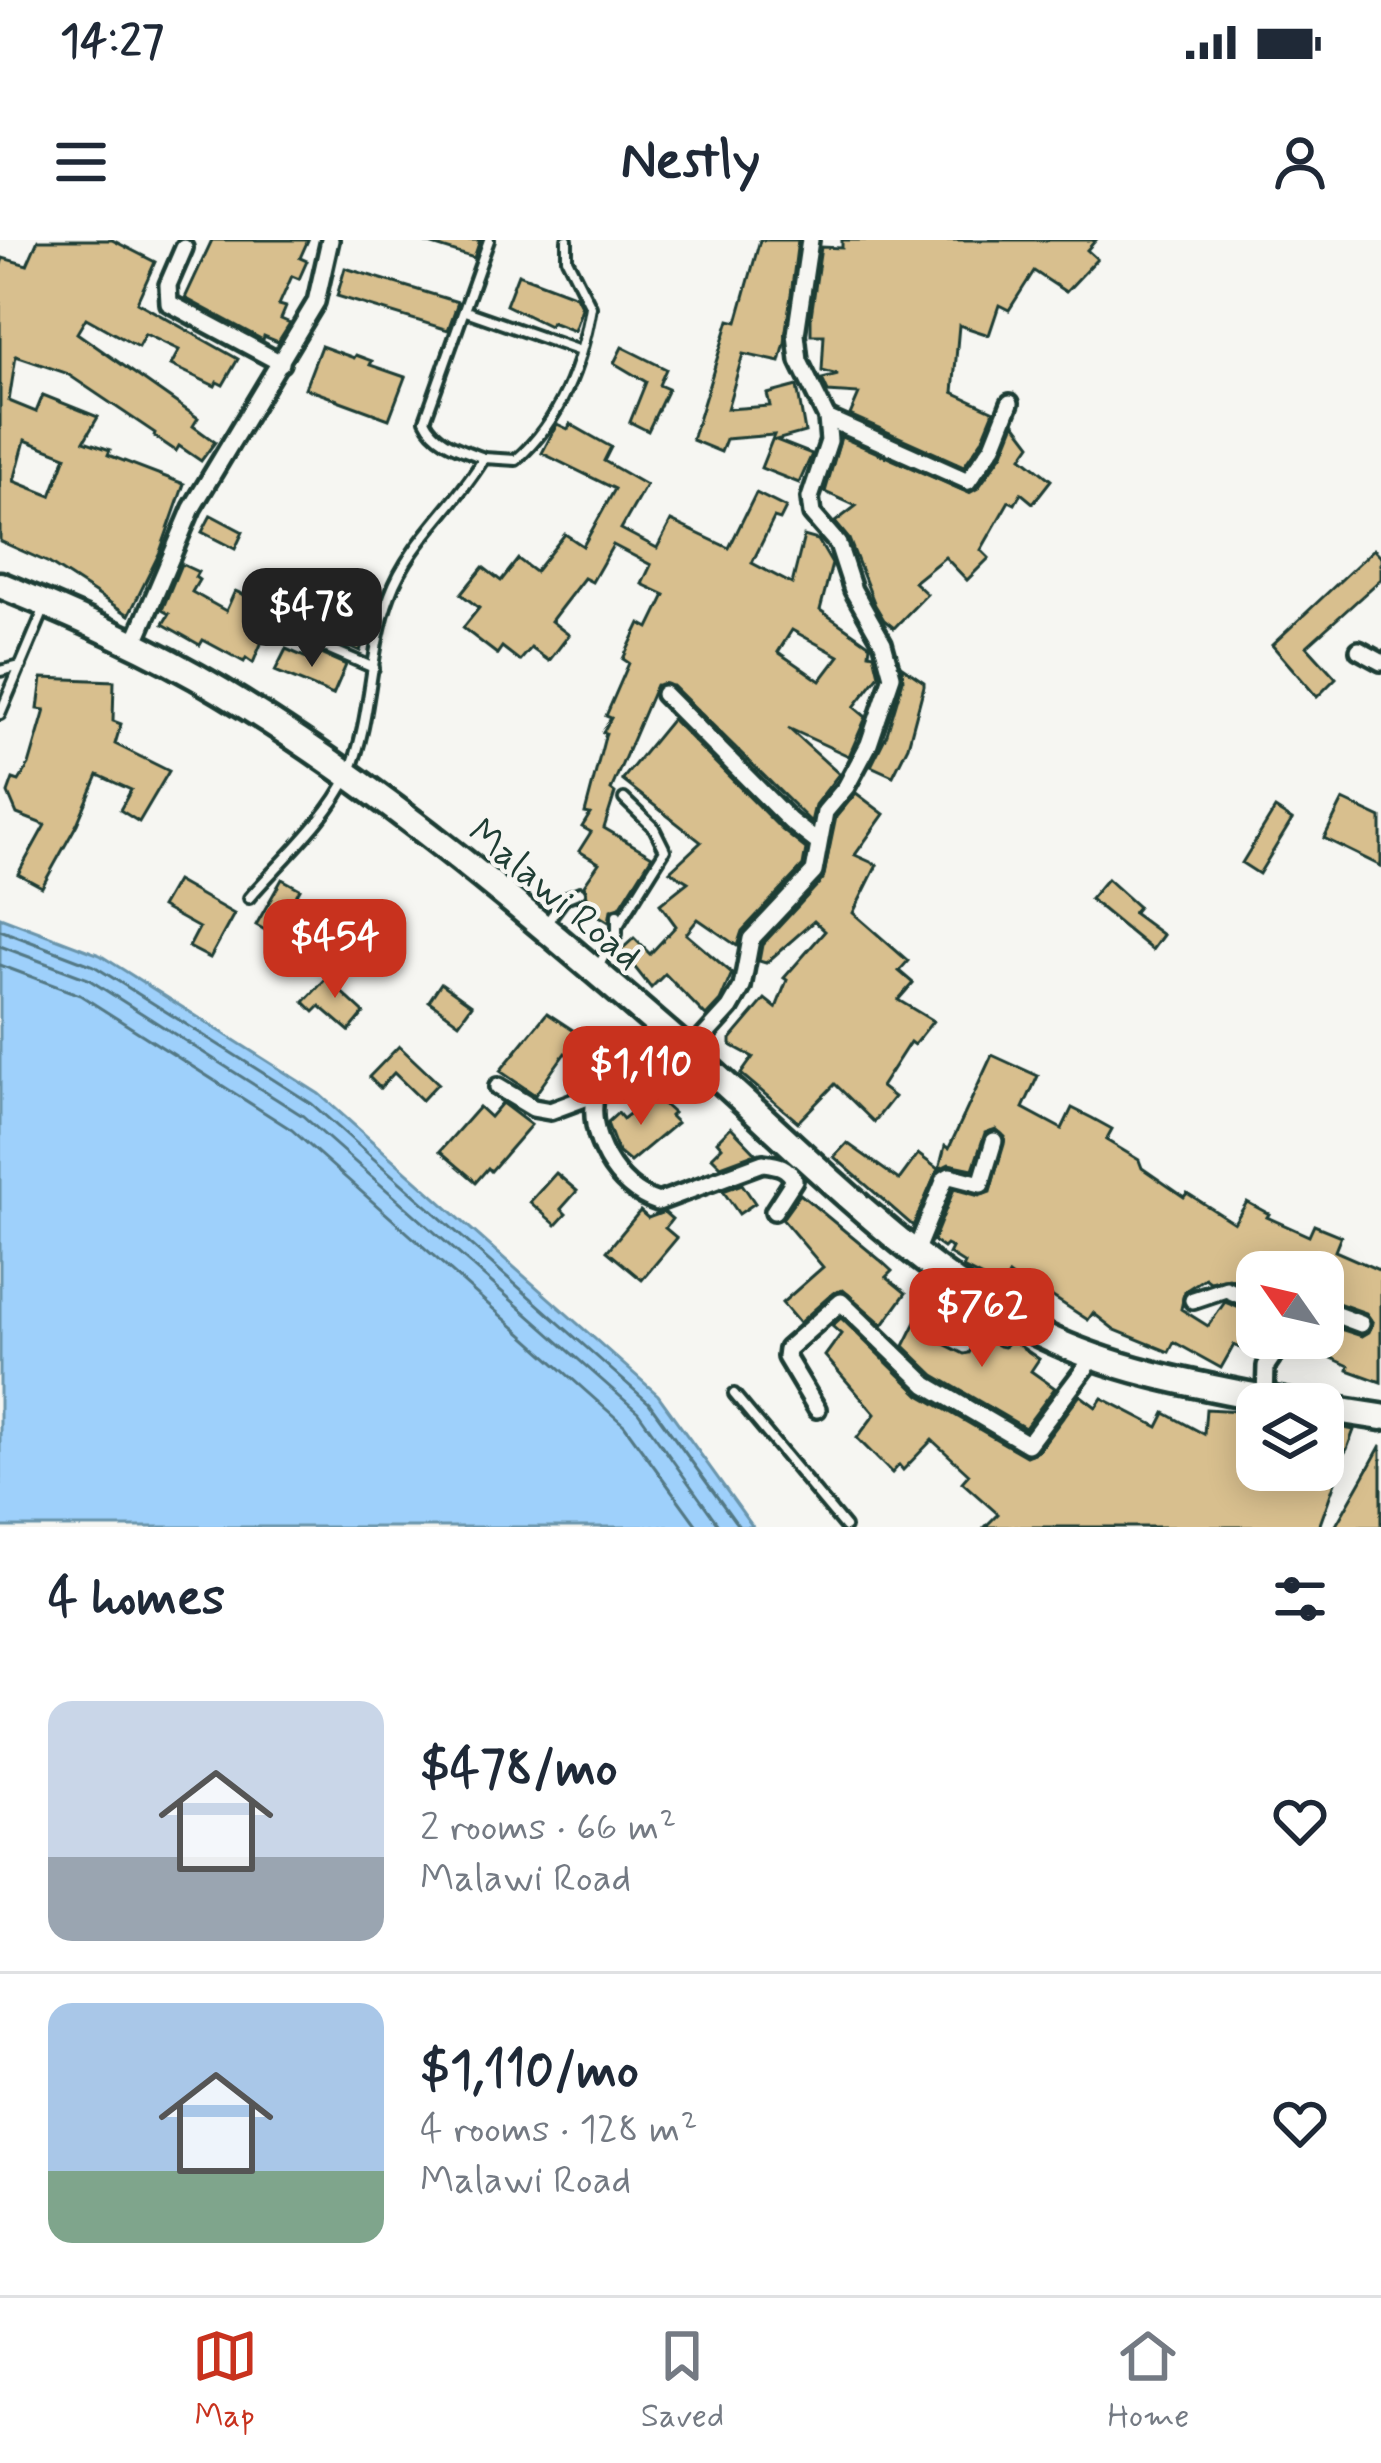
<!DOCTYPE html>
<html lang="en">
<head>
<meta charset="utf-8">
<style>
  body { margin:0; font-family:Mynerve,sans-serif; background:#f2f2f3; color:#1f2937; height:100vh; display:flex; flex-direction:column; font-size:45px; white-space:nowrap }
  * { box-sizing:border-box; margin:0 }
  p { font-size:39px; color:#747a83 }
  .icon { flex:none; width:66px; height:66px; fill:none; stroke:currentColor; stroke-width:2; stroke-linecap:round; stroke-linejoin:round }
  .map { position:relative; height:1287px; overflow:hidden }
  .drawer { display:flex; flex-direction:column; background:#fff; flex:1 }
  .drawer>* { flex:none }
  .needle { width:78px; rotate:304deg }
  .fabs { position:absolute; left:1236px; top:1011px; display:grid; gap:24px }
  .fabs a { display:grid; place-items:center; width:108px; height:108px; border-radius:24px; background:#fff; box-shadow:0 6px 30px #0003; font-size:60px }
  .price { position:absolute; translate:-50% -102px; padding:0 27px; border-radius:24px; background:#c8321e; color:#fff; font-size:39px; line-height:78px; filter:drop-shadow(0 3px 6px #0008) }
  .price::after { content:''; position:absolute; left:50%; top:72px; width:36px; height:27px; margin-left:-18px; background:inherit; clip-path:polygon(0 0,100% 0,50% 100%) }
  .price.active { background:#222; color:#fff }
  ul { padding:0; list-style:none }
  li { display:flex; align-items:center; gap:36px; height:300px; padding:0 48px }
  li+li { border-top:3px solid #e0e1e3 }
  li span { display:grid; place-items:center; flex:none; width:336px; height:240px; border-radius:24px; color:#555 }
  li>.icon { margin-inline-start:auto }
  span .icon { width:144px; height:144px; fill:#fffc; stroke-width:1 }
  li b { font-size:51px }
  h2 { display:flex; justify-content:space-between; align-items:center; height:144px; padding:0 48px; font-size:51px }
  .status { display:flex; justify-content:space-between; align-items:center; height:84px; padding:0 60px; background:#fff; direction:ltr }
  .status svg { height:33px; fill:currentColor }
  header { display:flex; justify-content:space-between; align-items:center; height:156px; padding:0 48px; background:#fff; font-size:54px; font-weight:800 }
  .tabs { display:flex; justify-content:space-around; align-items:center; height:168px; border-top:3px solid #e0e1e3; background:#fff; font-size:33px; color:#747a83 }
  .tabs a { display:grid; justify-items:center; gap:6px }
  .tabs .active { color:#c8321e }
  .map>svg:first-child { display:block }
</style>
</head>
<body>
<div class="status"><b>14:27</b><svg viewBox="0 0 49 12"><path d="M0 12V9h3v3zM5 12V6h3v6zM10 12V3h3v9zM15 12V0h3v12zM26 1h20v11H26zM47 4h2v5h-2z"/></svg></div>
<header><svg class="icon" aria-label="menu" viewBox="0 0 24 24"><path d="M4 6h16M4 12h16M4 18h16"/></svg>Nestly<svg class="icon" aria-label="person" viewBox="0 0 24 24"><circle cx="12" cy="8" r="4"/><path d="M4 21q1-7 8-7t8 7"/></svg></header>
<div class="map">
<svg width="1381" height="1287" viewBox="0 0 1381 1287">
  <rect width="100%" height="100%" fill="#f6f6f2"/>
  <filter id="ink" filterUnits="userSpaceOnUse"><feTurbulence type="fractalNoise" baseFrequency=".00833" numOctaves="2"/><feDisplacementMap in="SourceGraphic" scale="24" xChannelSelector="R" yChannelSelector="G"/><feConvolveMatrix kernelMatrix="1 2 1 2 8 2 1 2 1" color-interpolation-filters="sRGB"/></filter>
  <g filter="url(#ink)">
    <!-- water -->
    <polygon fill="#9ed0fb" stroke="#6b95ab" stroke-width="3" points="0,677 100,715 319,854 658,1155 753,1287 0,1287"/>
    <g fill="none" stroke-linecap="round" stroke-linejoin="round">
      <!-- shore -->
      <g stroke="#527884" stroke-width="3">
        <polyline points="0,690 94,726 312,864 649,1163 739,1287"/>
        <polyline points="0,706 88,739 303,876 638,1172 720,1287"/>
        <polyline points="0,725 80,755 292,890 624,1185 698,1287"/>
      </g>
    </g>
    <!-- building -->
    <g fill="#d8bf8e" stroke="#1f3d34" stroke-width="3" fill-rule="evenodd">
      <path d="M38 0H112L155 22 137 62 238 119 223 145 217 142 215 146 171 125 179 110 145 94 138 107 86 78 77 93 198 178 193 186 215 202 201 221 179 206 176 211 154 196 155 193 66 133 16 116 9 161 36 172 43 155 98 177 84 201 110 210 108 215 184 244 160 312 129 375 49 323 0 301V27L3 18 27 25ZM25 200 66 216 51 256 14 241Z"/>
      <polygon points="212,0 308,0 300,18 307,21 299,39 292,36 279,65 286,67 281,79 290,83 278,102 264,96 263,100 185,58"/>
      <polygon points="427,0 480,0 474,18 426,3"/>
      <polygon points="760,0 798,0 785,103 780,122 743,114 727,169 770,166 767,154 797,146 805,192 776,200 812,214 799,243 761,228 774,195 726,199 721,212 692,200 729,80 737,82"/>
      <polygon points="842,0 1096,0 1087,10 1097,19 1066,52 1034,31 1009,70 999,65 989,95 959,85 953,152 994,171 982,200 964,226 850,175 859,154 828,152 822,139 838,135 822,131 824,95 811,95 811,76 821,7 842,8"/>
      <polygon points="345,28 458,62 448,90 337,56"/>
      <polygon points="518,34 576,56 582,68 574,91 551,82 549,86 506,65"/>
      <polygon points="321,106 354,118 356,115 372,121 370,125 405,137 389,179 305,148"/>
      <polygon points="622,107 666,129 659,145 668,149 648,191 630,182 646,142 614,123"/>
      <polygon points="1015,183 1031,204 1022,217 1051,240 1033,263 1021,253 1015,264 1009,261 981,310 989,318 967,340 945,317 914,342 927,354 894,388 884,380 875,365 849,299 835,282 856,266 825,252 841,197 969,253 978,248 1003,213"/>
      <path d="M557 184 568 189 570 184 611 207 604 221 646 245 621 289 657 308 671 281 729 308 756 253 786 268 780 280 774 278 752 323 792 344 804 296 818 300 832 324 820 370 870 405 869 413 874 414 879 435 854 467 866 477 849 516 788 488 839 534 815 565 811 582 673 446 656 445 611 550 615 553 604 588 652 616 620 667 611 670 609 682 577 662 587 656 584 645 599 623 579 611 591 592 582 587 590 574 585 573 606 493 603 492 611 478 606 476 629 423 623 419 640 383 649 388 665 355 642 344 651 325 613 305 592 342 584 338 551 381 569 395 549 421 531 408 520 421 502 407 497 414 463 388 479 368 461 354 483 327 501 341 518 319 535 332 565 294 583 306 615 249 542 213ZM792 390 839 416 820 441 778 412Z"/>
      <polygon points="211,275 243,292 235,309 202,292"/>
      <polygon points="1374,309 1381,316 1381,339 1307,406 1336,438 1317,457 1272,405"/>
      <polygon points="181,324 198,332 195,337 199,340 192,352 226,371 235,351 276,368 253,423 246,418 244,422 203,400 200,405 163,384 169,374 162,370"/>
      <polygon points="308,363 368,388 360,411 298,383"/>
      <polygon points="286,409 309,419 312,410 346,425 333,455 275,431"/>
      <polygon points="902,427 924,442 924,446 908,506 893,536 871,526 887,494 903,440"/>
      <polygon points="42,438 114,441 113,481 121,484 115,504 169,531 139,582 120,570 131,550 98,535 77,584 42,647 18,634 45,585 17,574 8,553 13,539 19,541 29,525 45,470 38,469"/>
      <polygon points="672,479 782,590 806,609 803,626 742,691 737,706 698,679 686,694 732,733 720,761 706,776 665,734 651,748 621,710 634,698 650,714 676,686 660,664 688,642 670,631 701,602 622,540"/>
      <polygon points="856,553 884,574 855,615 877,625 853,673 908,721 899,731 913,743 898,760 933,781 914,805 910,802 881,847 894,857 874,882 835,844 798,882 741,834 753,817 731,805 731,799 765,759 776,768 787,740 784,738 825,691 814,681 766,723 759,721 762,705 823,639 836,577"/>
      <polygon points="1343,560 1381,578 1381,626 1324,598"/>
      <polygon points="1275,569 1292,580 1259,634 1242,623"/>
      <polygon points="282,639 300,649 274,695 256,685"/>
      <polygon points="1107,639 1138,667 1133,673 1163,695 1152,710 1090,659"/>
      <polygon points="176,641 234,674 210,718 189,707 199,688 161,667"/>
      <polygon points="337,727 346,735 336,747 364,773 349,791 320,766 314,772 304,762"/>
      <polygon points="441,743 472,765 459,783 429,761"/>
      <polygon points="547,773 594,804 580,824 565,813 535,855 500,831"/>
      <polygon points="399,806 438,843 422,860 394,833 380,848 369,837"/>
      <polygon points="992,815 1038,836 1023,868 1062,889 1072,868 1092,878 1112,889 1106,900 1139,920 1142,928 1184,957 1187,953 1234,983 1247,962 1269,974 1267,977 1309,996 1314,985 1341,996 1335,1011 1381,1031 1381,1142 1348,1130 1349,1126 1319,1112 1337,1088 1362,1096 1369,1092 1373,1083 1366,1073 1338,1063 1323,1068 1323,1032 1257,1032 1257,1050 1229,1038 1210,1042 1205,1038 1185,1051 1181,1069 1208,1086 1225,1062 1257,1075 1257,1098 1270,1098 1258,1117 1234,1105 1221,1128 1174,1102 1169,1112 1115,1090 1093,1073 1088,1080 1033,1044 1029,1050 1009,1035 1002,1048 963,1028 965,1024 949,1014 952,1008 946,1005 943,1008 933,1001 954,949 979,956 990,952 1005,897 996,889 985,893 973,929 949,924 939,929 945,906 949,908"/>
      <polygon points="653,855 673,873 670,876 677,883 630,922 618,912 607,883 618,873 623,879"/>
      <polygon points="502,863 531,885 491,931 488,928 476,942 440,911 479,867 490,877"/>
      <polygon points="731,887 756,913 721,926 712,917 722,907 717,901"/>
      <polygon points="847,903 899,940 918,914 938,929 913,986 834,917"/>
      <polygon points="556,933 577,951 561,969 566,974 556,985 530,962"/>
      <polygon points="742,944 755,963 739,974 723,951"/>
      <polygon points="800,954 880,1020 892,1031 886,1037 906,1053 883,1085 843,1050 833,1053 799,1083 782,1063 823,1027 782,979"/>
      <polygon points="640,971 648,978 664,972 672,979 665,988 677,998 642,1040 607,1011"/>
      <polygon points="923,1068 940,1076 938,1081 946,1086 940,1102 964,1114 969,1113 979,1095 999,1106 1004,1107 1010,1099 1039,1119 1031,1131 1055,1148 1025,1188 934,1135 904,1106"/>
      <polygon points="841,1078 920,1155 1026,1216 1038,1211 1080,1155 1096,1167 1102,1158 1158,1187 1165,1173 1204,1194 1206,1169 1240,1171 1239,1186 1257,1188 1257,1230 1323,1230 1323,1199 1328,1202 1334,1186 1354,1190 1347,1209 1328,1238 1335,1242 1319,1287 985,1287 998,1274 962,1242 969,1234 932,1200 903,1230 899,1225 892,1233 857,1198 875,1174 825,1116 841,1094 832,1086"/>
      <polygon points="1381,1205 1381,1287 1335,1287 1364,1236"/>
    </g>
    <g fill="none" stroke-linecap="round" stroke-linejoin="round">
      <defs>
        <g id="service">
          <polyline points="466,71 580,111"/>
          <path d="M484 218C461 209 436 203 425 180L489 0"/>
          <polyline points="290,392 374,428"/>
          <polyline points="0,431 21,426"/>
          <polyline points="0,474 44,370"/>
          <path d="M249 658C279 623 329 578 348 536 373 479 368 412 390 355 410 301 455 267 484 218L516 220C561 180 581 126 591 67L567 19V0"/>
          <polyline points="548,681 565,658 580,652"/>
          <polyline points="619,684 665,610 654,588 624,559"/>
          <polyline points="597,728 617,694 617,675"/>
          <polyline points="734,1154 845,1287"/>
        </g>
        <g id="minor">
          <polyline points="184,8 168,45 169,63 281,123"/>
          <polyline points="827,178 968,241 993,206 1010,163"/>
          <polyline points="134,404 192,268 316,62 330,0"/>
          <polyline points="1359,410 1381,422"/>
          <polyline points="664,454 790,581 817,602"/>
          <polyline points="690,812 730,768 742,747 751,699 814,632 825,572 846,547 869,504 892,436 883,403 853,350 838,304 812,274 810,258 829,201 827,178 799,121 796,94 810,0"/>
          <polyline points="498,847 533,868 550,871 628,842 679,804"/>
          <path d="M596 852C585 895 616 949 658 962L763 923C778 925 787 926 794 940L774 971"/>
          <polyline points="916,1010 945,939 950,936 981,944 994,901"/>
          <polyline points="1193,1060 1226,1049 1257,1063"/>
          <polyline points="1323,1086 1334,1074 1361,1084"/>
          <polyline points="1285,1100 1308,1105 1318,1098"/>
          <polyline points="1265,1158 1266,1126 1285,1098"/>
          <polyline points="817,1169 786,1117 787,1109 841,1062 927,1145 1028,1204 1093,1118"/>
        </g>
        <g id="primary">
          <path d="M0 345C76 376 151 409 221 451 387 550 543 685 688 811 799 907 910 1030 1042 1095 1122 1134 1209 1147 1295 1164"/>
          <polyline points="1323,1168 1381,1177"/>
        </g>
      </defs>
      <!-- service casing -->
      <use href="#service" stroke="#1f3d34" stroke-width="16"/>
      <!-- minor casing -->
      <use href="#minor" stroke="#1f3d34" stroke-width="24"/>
      <!-- primary casing -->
      <use href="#primary" stroke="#1f3d34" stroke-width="33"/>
      <!-- service -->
      <use href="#service" stroke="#f6f6f2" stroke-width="8"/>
      <!-- minor -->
      <use href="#minor" stroke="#f6f6f2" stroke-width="15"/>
      <!-- primary -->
      <use href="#primary" stroke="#f6f6f2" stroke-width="24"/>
    </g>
  </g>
  <g text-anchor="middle" stroke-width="9" stroke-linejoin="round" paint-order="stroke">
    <!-- street labels -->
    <g font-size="39" fill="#1f3d34" stroke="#f6f6f2">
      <text transform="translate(556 653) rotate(40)" y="14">Malawi Road</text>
    </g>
  </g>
</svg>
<div class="fabs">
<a><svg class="needle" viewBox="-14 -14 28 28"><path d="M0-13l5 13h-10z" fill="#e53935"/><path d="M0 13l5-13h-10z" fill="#747a83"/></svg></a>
<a><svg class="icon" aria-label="layers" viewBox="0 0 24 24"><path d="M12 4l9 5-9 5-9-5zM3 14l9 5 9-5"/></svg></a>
</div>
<b class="price active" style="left:312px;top:430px">$478</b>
<b class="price" style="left:335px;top:761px">$454</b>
<b class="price" style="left:641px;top:888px">$1,110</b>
<b class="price" style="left:982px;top:1130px">$762</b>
</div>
<section class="drawer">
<h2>4 homes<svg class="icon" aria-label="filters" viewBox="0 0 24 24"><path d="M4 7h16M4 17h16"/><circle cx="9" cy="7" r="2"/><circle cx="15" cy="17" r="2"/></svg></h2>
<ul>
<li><span style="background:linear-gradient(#c9d6e8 65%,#9aa5b1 0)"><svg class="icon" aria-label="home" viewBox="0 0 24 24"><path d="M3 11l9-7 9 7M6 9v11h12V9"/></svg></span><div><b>$478/mo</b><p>2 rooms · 66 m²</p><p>Malawi Road</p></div><svg class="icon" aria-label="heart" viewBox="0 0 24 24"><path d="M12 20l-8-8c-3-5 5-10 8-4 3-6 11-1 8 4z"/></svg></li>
<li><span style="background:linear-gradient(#a9c7e8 70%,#7fa58c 0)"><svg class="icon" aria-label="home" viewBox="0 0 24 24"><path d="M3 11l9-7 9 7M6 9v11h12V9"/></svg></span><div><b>$1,110/mo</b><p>4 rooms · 128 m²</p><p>Malawi Road</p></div><svg class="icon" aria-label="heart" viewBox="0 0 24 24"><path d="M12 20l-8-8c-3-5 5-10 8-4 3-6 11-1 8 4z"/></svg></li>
</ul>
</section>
<nav class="tabs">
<a class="active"><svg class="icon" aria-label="map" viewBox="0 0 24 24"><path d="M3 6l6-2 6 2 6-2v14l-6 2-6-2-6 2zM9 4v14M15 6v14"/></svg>Map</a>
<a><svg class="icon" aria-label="saved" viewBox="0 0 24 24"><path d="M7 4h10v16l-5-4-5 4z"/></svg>Saved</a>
<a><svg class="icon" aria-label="home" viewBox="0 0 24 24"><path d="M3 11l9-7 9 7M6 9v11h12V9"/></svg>Home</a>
</nav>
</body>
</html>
